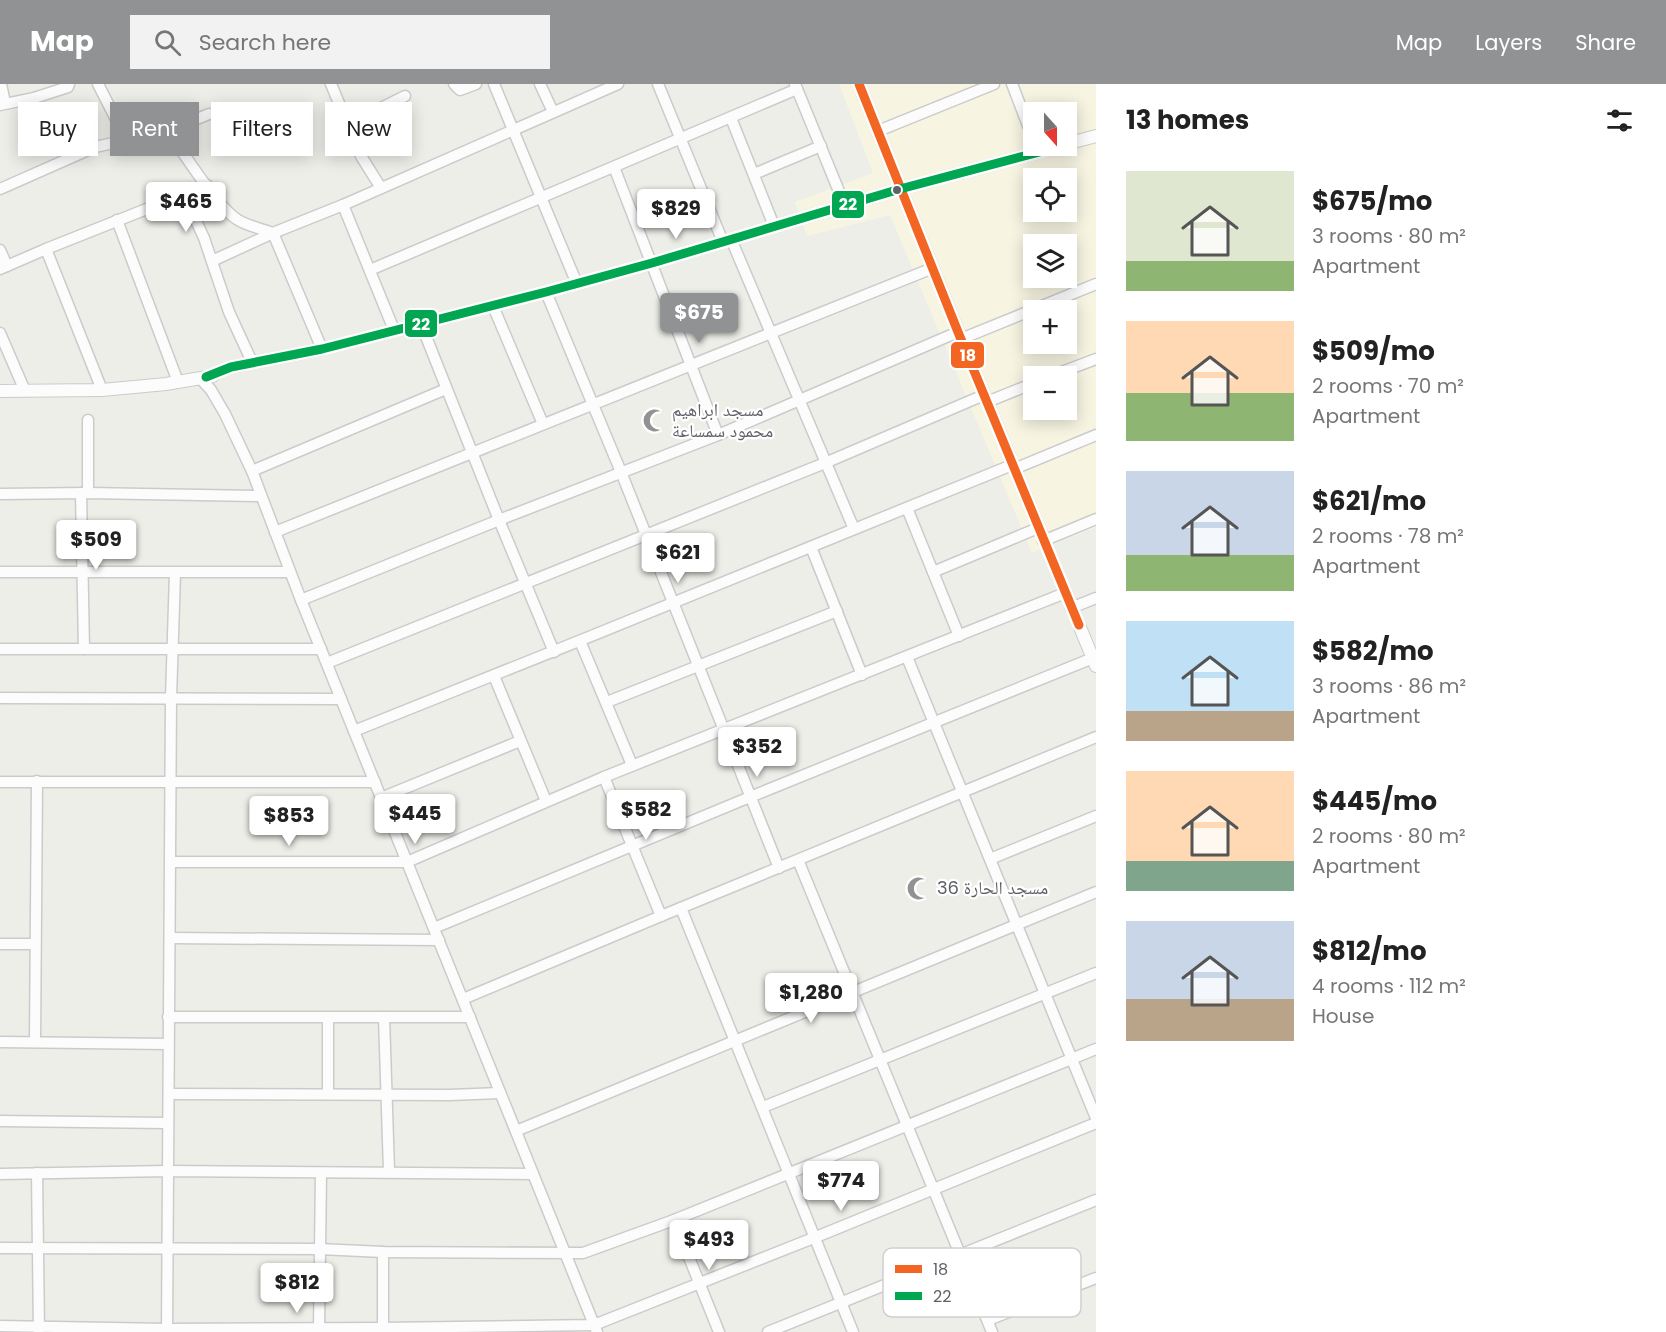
<!DOCTYPE html>
<html lang="en">
<head>
<meta charset="utf-8">
<style>
  body { margin:0; font-family:Poppins,"Noto Naskh Arabic",sans-serif; background:#f2f2f2; color:#222; height:100vh; display:flex; flex-direction:column; font-size:22px; white-space:nowrap }
  * { box-sizing:border-box; margin:0 }
  p { font-size:20px; color:#767676 }
  .icon { flex:none; width:33px; height:33px; fill:none; stroke:currentColor; stroke-width:2; stroke-linecap:round; stroke-linejoin:round }
  .map { position:relative; flex:1; overflow:hidden }
  .details { display:flex; flex-direction:column; background:#fff; width:570px }
  .details>* { flex:none }
  .guide { position:absolute; left:18px; top:18px; width:570px; height:54px; display:flex; gap:12px }
  .needle { width:39px; rotate:159deg }
  .tools { position:absolute; left:1023px; top:18px; display:grid; gap:12px }
  .tools a { display:grid; place-items:center; width:54px; height:54px; border-radius:0px; background:#fff; box-shadow:0 3px 15px #0003; font-size:30px }
  .price { position:absolute; translate:-50% -51px; padding:0 14px; border-radius:6px; background:#fff; color:#222; font-size:20px; line-height:39px; filter:drop-shadow(0 2px 3px #0008) }
  .price::after { content:''; position:absolute; left:50%; top:36px; width:18px; height:14px; margin-left:-9px; background:inherit; clip-path:polygon(0 0,100% 0,50% 100%) }
  .price.selected { background:#909294; color:#fff }
  ul { padding:0; list-style:none }
  li { display:flex; align-items:center; gap:18px; height:150px; padding:0 30px }
  li span { display:grid; place-items:center; flex:none; width:168px; height:120px; border-radius:0px; color:#555 }
  li>.icon { margin-inline-start:auto }
  span .icon { width:72px; height:72px; fill:#fffc; stroke-width:1 }
  li b { font-size:26px }
  h2 { display:flex; justify-content:space-between; align-items:center; height:72px; padding:0 30px; font-size:26px }
  .pill { padding:0 21px; border-radius:0px; background:#fff; box-shadow:0 3px 15px #0003; font-size:21px; line-height:54px }
  .pill.selected { background:#909294; color:#fff }
  header { display:flex; align-items:center; gap:36px; box-sizing:border-box; height:84px; padding:0 30px; background:#909294; color:#fff }
  header strong { font-size:28px }
  nav { display:flex; gap:33px; margin-inline-start:auto; font-size:21px }
  .search { width:420px; height:54px; background:#f2f2f2; display:flex; align-items:center; gap:15px; box-sizing:border-box; padding:0 21px; border-radius:0px; color:#767676; font-size:22px }
  main { display:flex; flex:1; min-height:0 }
  .map>svg:first-child { display:block }
</style>
</head>
<body>
<header>
<strong>Map</strong>
<div class="search"><svg class="icon" aria-label="search" viewBox="0 0 24 24"><circle cx="10" cy="10" r="6"/><path d="M15 15l6 6"/></svg>Search here</div>
<nav><a>Map</a><a>Layers</a><a>Share</a></nav>
</header>
<main>
<div class="map">
<svg width="1096" height="1248" viewBox="0 0 1096 1248">
  <rect width="100%" height="100%" fill="#eeeee9"/>
  <!-- commercial -->
  <path fill="#f7f4e2" fill-rule="evenodd" d="M839 0H1096V443L1032 469 890 131 807 152 795 118 873 89ZM1034 28H1066V62H1034ZM1034 94H1066V128H1034ZM1034 160H1066V194H1034ZM1034 226H1066V260H1034ZM1034 292H1066V326H1034Z"/>
  <g fill="none" stroke-linecap="round" stroke-linejoin="round">
    <defs>
      <g id="minor">
        <polyline points="1,0 5,19"/>
        <polyline points="98,0 126,55"/>
        <polyline points="331,0 361,72 381,104"/>
        <polyline points="454,0 460,6 476,0"/>
        <polyline points="494,0 577,200"/>
        <polyline points="540,0 553,28"/>
        <polyline points="658,0 723,158"/>
        <polyline points="795,0 845,122"/>
        <polyline points="1012,0 1034,57"/>
        <polyline points="0,21 34,14 68,3 69,0"/>
        <polyline points="731,34 774,142"/>
        <polyline points="349,40 405,12"/>
        <path d="M168 47C183 68 218 124 238 136 248 142 262 145 273 149L322 265"/>
        <polyline points="878,47 994,0"/>
        <polyline points="614,83 718,351"/>
        <polyline points="754,90 821,62"/>
        <polyline points="0,105 95,63 168,47 209,30"/>
        <polyline points="184,111 204,154 229,228 252,278"/>
        <polyline points="343,121 394,246"/>
        <polyline points="117,136 178,298"/>
        <polyline points="731,155 854,445"/>
        <polyline points="46,165 102,306"/>
        <polyline points="0,166 7,182"/>
        <polyline points="212,177 273,149 343,121 618,0"/>
        <polyline points="0,185 46,165 207,101"/>
        <polyline points="370,186 797,5"/>
        <polyline points="546,208 621,388 779,784"/>
        <polyline points="493,222 543,340"/>
        <polyline points="421,240 499,436 554,568"/>
        <polyline points="0,249 25,307"/>
        <polyline points="961,255 1096,200"/>
        <polyline points="1051,292 1096,275"/>
        <polyline points="200,294 211,306 225,330 252,387 301,516 597,1248"/>
        <polyline points="987,318 1034,299"/>
        <polyline points="1014,385 1096,351"/>
        <polyline points="252,387 446,305"/>
        <polyline points="81,409 84,565"/>
        <polyline points="88,409 88,336"/>
        <polyline points="0,410 88,409 261,412"/>
        <polyline points="907,424 959,552"/>
        <polyline points="275,448 933,184"/>
        <polyline points="1043,457 1096,435"/>
        <polyline points="811,463 862,591"/>
        <polyline points="0,488 290,488"/>
        <polyline points="933,488 1038,444"/>
        <polyline points="301,516 499,436 718,351 958,248"/>
        <polyline points="1071,524 1096,514"/>
        <polyline points="580,557 632,681"/>
        <polyline points="0,565 321,565"/>
        <polyline points="907,573 1096,1034"/>
        <polyline points="327,579 825,379 984,311"/>
        <polyline points="494,592 546,717"/>
        <polyline points="0,614 341,615"/>
        <polyline points="607,618 837,527"/>
        <path d="M354 647C574 560 793 470 1012 381"/>
        <polyline points="604,693 661,832"/>
        <polyline points="0,698 375,698"/>
        <polyline points="381,714 520,657"/>
        <polyline points="990,775 1096,732"/>
        <polyline points="798,776 992,1248"/>
        <polyline points="171,778 407,778 604,693 1065,509"/>
        <polyline points="681,824 853,1248"/>
        <polyline points="434,844 750,713 1093,574"/>
        <polyline points="170,854 439,856"/>
        <polyline points="0,860 34,860"/>
        <polyline points="463,915 661,832 1096,653"/>
        <polyline points="168,933 470,933"/>
        <polyline points="384,933 389,1087"/>
        <polyline points="35,957 37,697"/>
        <polyline points="0,958 168,960"/>
        <polyline points="169,1010 450,1011 500,1009"/>
        <polyline points="328,1010 328,935"/>
        <polyline points="763,1023 1096,889"/>
        <polyline points="0,1037 167,1039"/>
        <polyline points="516,1047 1096,808"/>
        <polyline points="37,1089 39,1248"/>
        <polyline points="0,1090 168,1087 533,1090"/>
        <polyline points="674,1136 719,1248"/>
        <polyline points="0,1164 319,1165 383,1168 583,1169 674,1136 1096,965"/>
        <polyline points="988,1236 1096,1194"/>
        <polyline points="0,1242 167,1245 383,1244 594,1241 816,1153 1096,1039"/>
        <polyline points="319,1244 321,1089"/>
        <polyline points="167,1248 171,614 175,489"/>
        <polyline points="383,1248 383,1168"/>
        <polyline points="768,1248 1096,1116"/>
      </g>
      <g id="tertiary">
        <polyline points="859,0 961,255 1096,582"/>
        <polyline points="1066,60 1096,52"/>
        <polyline points="206,293 231,283 322,265 546,208 652,179 900,105 1062,62"/>
        <polyline points="0,307 102,306 166,300 213,292"/>
      </g>
    </defs>
    <!-- minor casing -->
    <use href="#minor" stroke="#cbcbcb" stroke-width="13"/>
    <!-- tertiary casing -->
    <use href="#tertiary" stroke="#cbcbcb" stroke-width="14"/>
    <!-- minor -->
    <use href="#minor" stroke="#fcfcfc" stroke-width="10"/>
    <!-- tertiary -->
    <use href="#tertiary" stroke="#fcfcfc" stroke-width="12"/>
    <defs>
      <polyline id="bus-1" points="859,0 958,248 1079,541"/>
      <polyline id="bus-2" points="206,293 231,283 322,265 546,208 652,179 900,105 1062,62"/>
    </defs>
    <!-- bus-1 casing -->
    <use href="#bus-1" stroke="#fff" stroke-width="14"/>
    <!-- bus-2 casing -->
    <use href="#bus-2" stroke="#fff" stroke-width="14"/>
    <!-- bus-1 -->
    <use href="#bus-1" stroke="#f26522" stroke-width="9"/>
    <!-- bus-2 -->
    <use href="#bus-2" stroke="#00a651" stroke-width="9"/>
  </g>
  <!-- icons -->
  <defs>
    <symbol id="mosque-bare" viewBox="-9 -9 18 18"><path d="M3.5-4.9A6 6 0 1 0 3.5 4.9A5 5 0 1 1 3.5-4.9Z" fill="#909294" stroke="#fff" stroke-width="2.5" paint-order="stroke"/></symbol>
  </defs>
  <g fill-rule="evenodd">
    <use href="#mosque-bare" x="638" y="320" width="33" height="33"/>
    <use href="#mosque-bare" x="902" y="788" width="33" height="33"/>
  </g>
  <!-- markers -->
  <circle fill="#5e6167" stroke="#fff" stroke-width="2" cx="897" cy="106" r="5"/>
  <g text-anchor="middle" stroke-width="4.5" stroke-linejoin="round" paint-order="stroke">
    <!-- poi labels -->
    <g font-size="18" fill="#5e6167" stroke="#fff" text-anchor="start">
      <text x="672" y="332">مسجد ابراهيم<tspan x="672" dy="21">محمود سمساعة</tspan></text>
      <text x="937" y="810">مسجد الحارة 36</text>
    </g>
  </g>
  <!-- legend -->
  <rect x="883" y="1164" width="198" height="69" rx="9" fill="#fff" stroke="#cfd0d1" stroke-width="1.5"/>
  <rect x="895" y="1181" width="27" height="8" fill="#f26522"/>
  <rect x="895" y="1208" width="27" height="8" fill="#00a651"/>
  <g font-size="16" fill="#5e6167">
    <text x="933" y="1191">18</text>
    <text x="933" y="1218">22</text>
  </g>
  <g stroke="#fff" stroke-width="2">
    <rect x="831" y="106" width="34" height="29" rx="6" fill="#00a651"/>
    <rect x="404" y="225" width="34" height="29" rx="6" fill="#00a651"/>
    <rect x="950" y="257" width="35" height="28" rx="6" fill="#f26522"/>
  </g>
  <g font-size="16" text-anchor="middle" font-weight="bold" fill="#fff">
    <text x="848" y="126">22</text>
    <text x="421" y="246">22</text>
    <text x="968" y="277">18</text>
  </g>
</svg>
<div class="tools">
<a><svg class="needle" viewBox="-14 -14 28 28"><path d="M0-13l5 13h-10z" fill="#e53935"/><path d="M0 13l5-13h-10z" fill="#767676"/></svg></a>
<a><svg class="icon" aria-label="locate" viewBox="0 0 24 24"><circle cx="12" cy="12" r="6"/><path d="M12 2v4M12 18v4M2 12h4M18 12h4"/></svg></a>
<a><svg class="icon" aria-label="layers" viewBox="0 0 24 24"><path d="M12 4l9 5-9 5-9-5zM3 14l9 5 9-5"/></svg></a>
<a>+</a>
<a>−</a>
</div>
<b class="price" style="left:186px;top:149px">$465</b>
<b class="price" style="left:676px;top:156px">$829</b>
<b class="price selected" style="left:699px;top:260px">$675</b>
<b class="price" style="left:96px;top:487px">$509</b>
<b class="price" style="left:678px;top:500px">$621</b>
<b class="price" style="left:757px;top:694px">$352</b>
<b class="price" style="left:646px;top:757px">$582</b>
<b class="price" style="left:415px;top:761px">$445</b>
<b class="price" style="left:289px;top:763px">$853</b>
<b class="price" style="left:811px;top:940px">$1,280</b>
<b class="price" style="left:841px;top:1128px">$774</b>
<b class="price" style="left:709px;top:1187px">$493</b>
<b class="price" style="left:297px;top:1230px">$812</b>
<div class="guide">
<a class="pill">Buy</a>
<a class="pill selected">Rent</a>
<a class="pill">Filters</a>
<a class="pill">New</a>
</div>
</div>
<section class="details">
<h2>13 homes<svg class="icon" aria-label="filters" viewBox="0 0 24 24"><path d="M4 7h16M4 17h16"/><circle cx="9" cy="7" r="2"/><circle cx="15" cy="17" r="2"/></svg></h2>
<ul>
<li><span style="background:linear-gradient(#dfe7d0 75%,#8fb573 0)"><svg class="icon" aria-label="home" viewBox="0 0 24 24"><path d="M3 11l9-7 9 7M6 9v11h12V9"/></svg></span><div><b>$675/mo</b><p>3 rooms · 80 m²</p><p>Apartment</p></div></li>
<li><span style="background:linear-gradient(#ffd9b3 60%,#8fb573 0)"><svg class="icon" aria-label="home" viewBox="0 0 24 24"><path d="M3 11l9-7 9 7M6 9v11h12V9"/></svg></span><div><b>$509/mo</b><p>2 rooms · 70 m²</p><p>Apartment</p></div></li>
<li><span style="background:linear-gradient(#c9d6e8 70%,#8fb573 0)"><svg class="icon" aria-label="home" viewBox="0 0 24 24"><path d="M3 11l9-7 9 7M6 9v11h12V9"/></svg></span><div><b>$621/mo</b><p>2 rooms · 78 m²</p><p>Apartment</p></div></li>
<li><span style="background:linear-gradient(#bfe0f5 75%,#b9a48a 0)"><svg class="icon" aria-label="home" viewBox="0 0 24 24"><path d="M3 11l9-7 9 7M6 9v11h12V9"/></svg></span><div><b>$582/mo</b><p>3 rooms · 86 m²</p><p>Apartment</p></div></li>
<li><span style="background:linear-gradient(#ffd9b3 75%,#7fa58c 0)"><svg class="icon" aria-label="home" viewBox="0 0 24 24"><path d="M3 11l9-7 9 7M6 9v11h12V9"/></svg></span><div><b>$445/mo</b><p>2 rooms · 80 m²</p><p>Apartment</p></div></li>
<li><span style="background:linear-gradient(#c9d6e8 65%,#b9a48a 0)"><svg class="icon" aria-label="home" viewBox="0 0 24 24"><path d="M3 11l9-7 9 7M6 9v11h12V9"/></svg></span><div><b>$812/mo</b><p>4 rooms · 112 m²</p><p>House</p></div></li>
</ul>
</section>
</main>
</body>
</html>
